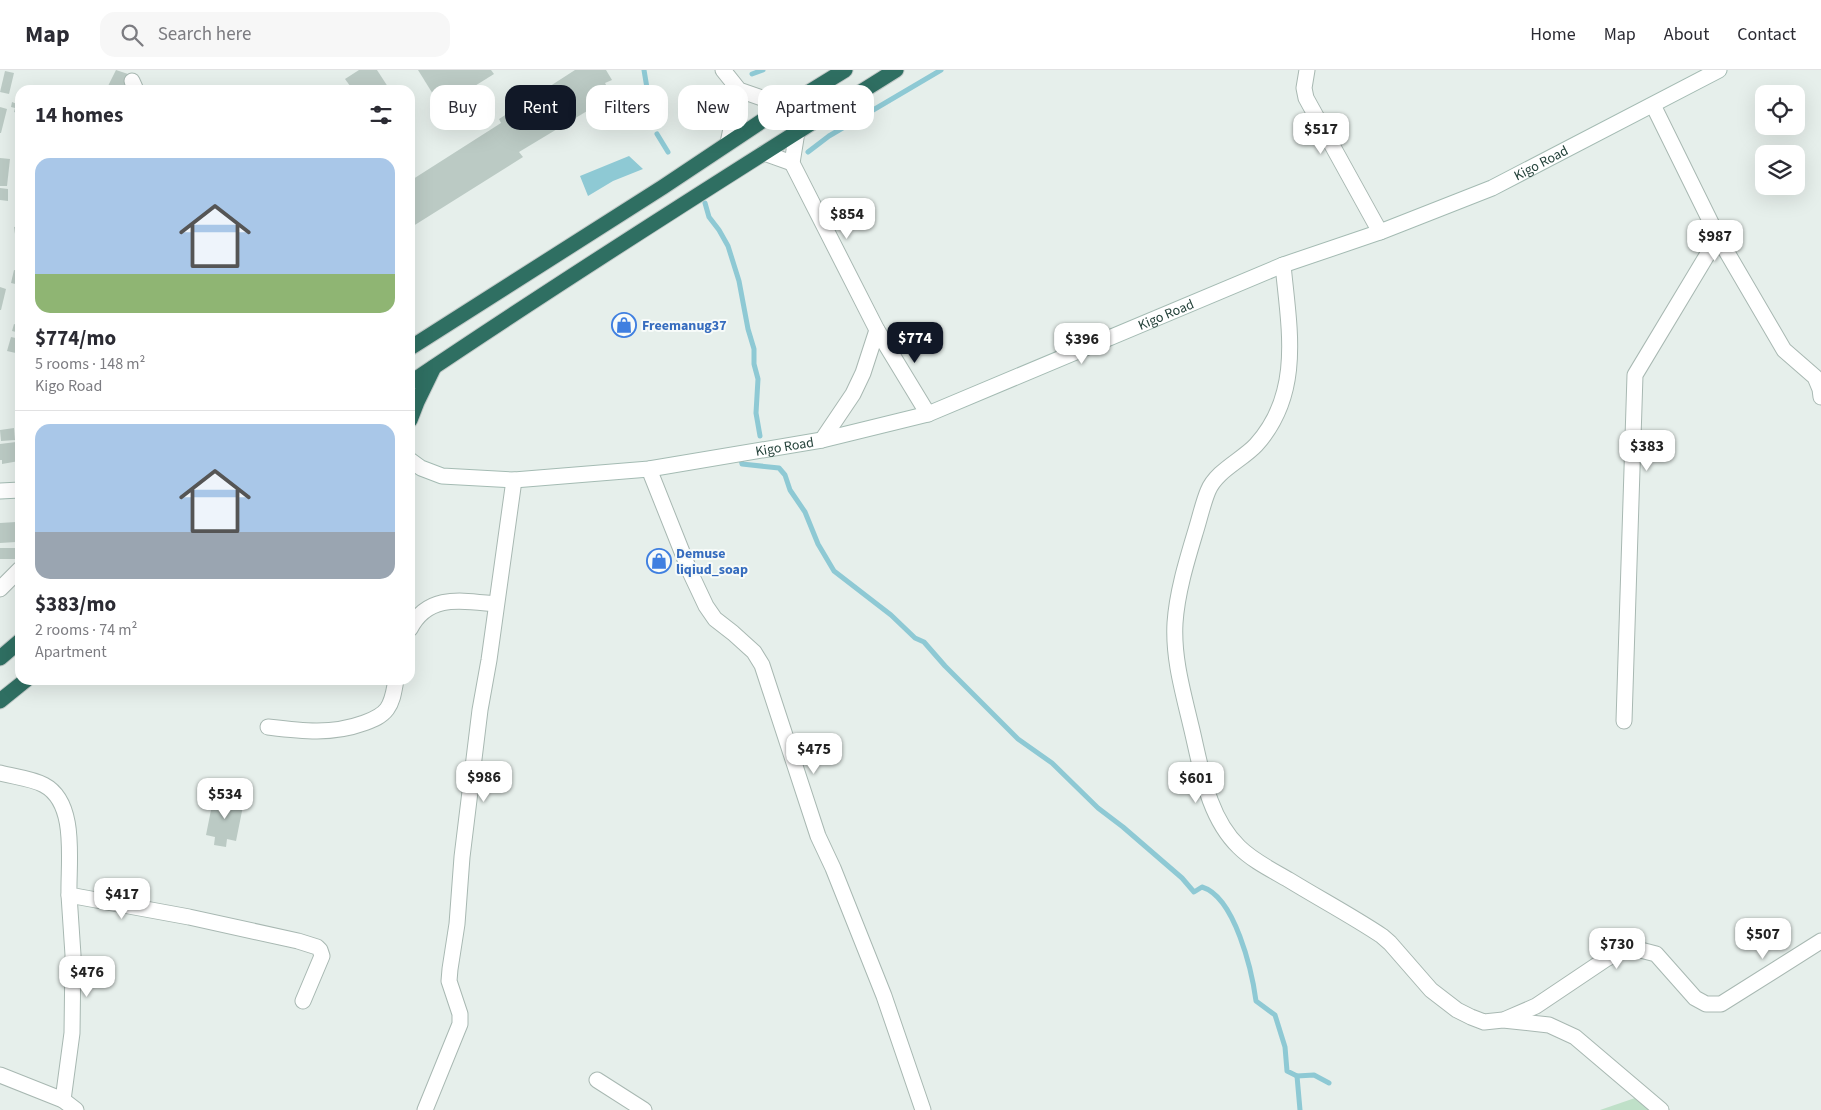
<!DOCTYPE html>
<html lang="en">
<head>
<meta charset="utf-8">
<style>
  body { margin:0; font-family:"Source Sans 3",sans-serif; background:#f7f7f7; color:#2b2b33; height:100vh; display:flex; flex-direction:column; font-size:19px; white-space:nowrap }
  * { box-sizing:border-box; margin:0 }
  p { font-size:16px; color:#7c7c81 }
  .icon { flex:none; width:28px; height:28px; fill:none; stroke:currentColor; stroke-width:2; stroke-linecap:round; stroke-linejoin:round }
  .map { position:relative; flex:1; overflow:hidden }
  .details { position:absolute; left:15px; top:15px; width:400px; height:600px; display:flex; flex-direction:column; background:#fff; border-radius:15px; box-shadow:0 5px 20px #0002 }
  .details>* { flex:none }
  .hud { position:absolute; left:430px; top:15px; width:475px; height:45px; display:flex; gap:10px }
  .controls { position:absolute; left:1755px; top:15px; display:grid; gap:10px }
  .controls a { display:grid; place-items:center; width:50px; height:50px; border-radius:10px; background:#fff; box-shadow:0 5px 20px #0002; font-size:25px }
  .price { position:absolute; translate:-50% -42px; padding:0 11px; border-radius:10px; background:#fff; color:#222; font-size:16px; line-height:32px; filter:drop-shadow(0 1px 2px #0008) }
  .price::after { content:''; position:absolute; left:50%; top:30px; width:15px; height:11px; margin-left:-8px; background:inherit; clip-path:polygon(0 0,100% 0,50% 100%) }
  .price.on { background:#111827; color:#fff }
  ul { padding:0; list-style:none }
  li { display:grid; align-content:center; gap:10px; height:265px; padding:0 20px }
  li+li { border-top:1px solid #e1e1e2 }
  li span { display:grid; place-items:center; height:155px; border-radius:15px; color:#555 }
  li>.icon { margin-inline-start:auto }
  span .icon { width:90px; height:90px; fill:#fffc; stroke-width:1 }
  li b { font-size:21px }
  h2 { display:flex; justify-content:space-between; align-items:center; height:60px; padding:0 20px; font-size:21px }
  .chip { padding:0 18px; border-radius:15px; background:#fff; box-shadow:0 5px 20px #0002; font-size:18px; line-height:45px }
  .chip.on { background:#111827; color:#fff }
  header { display:flex; align-items:center; gap:30px; box-sizing:border-box; height:70px; padding:0 25px; background:#fff; border-bottom:1px solid #e1e1e2 }
  header strong { font-size:24px }
  nav { display:flex; gap:28px; margin-inline-start:auto; font-size:18px }
  .search { width:350px; height:45px; background:#f7f7f7; display:flex; align-items:center; gap:12px; box-sizing:border-box; padding:0 18px; border-radius:15px; color:#7c7c81; font-size:19px }
  .map>svg:first-child { display:block }
</style>
</head>
<body>
<header>
<strong>Map</strong>
<div class="search"><svg class="icon" aria-label="search" viewBox="0 0 24 24"><circle cx="10" cy="10" r="6"/><path d="M15 15l6 6"/></svg>Search here</div>
<nav><a>Home</a><a>Map</a><a>About</a><a>Contact</a></nav>
</header>
<div class="map">
<svg width="1821" height="1040" viewBox="0 0 1821 1040">
  <rect width="100%" height="100%" fill="#e6efeb"/>
  <!-- green -->
  <polygon fill="#bfe0c8" points="1635,1028 1652,1040 1600,1040"/>
  <!-- water -->
  <polygon fill="#8ec9d4" points="629,86 643,99 613,111 588,126 580,106"/>
  <g fill="none" stroke-linecap="round" stroke-linejoin="round">
    <!-- stream -->
    <g stroke="#8ec9d4" stroke-width="5">
      <polyline points="644,0 653,54"/>
      <polyline points="752,4 763,0"/>
      <polyline points="657,64 668,82"/>
      <polyline points="808,82 829,66 941,0"/>
      <polyline points="705,133 709,147 719,160 728,176 739,211 748,259 754,279 754,294 758,309 756,343 760,366"/>
      <path d="M741 389 742 394 779 398 785 405 790 420 805 442 818 474 834 501 891 545 915 568 924 572 945 596 1018 669 1052 693 1098 738 1123 757 1182 808 1194 822 1202 817C1235 827 1252 901 1256 931L1275 945 1285 977 1287 1001 1297 1006 1314 1005 1329 1013"/>
      <polyline points="1297,1006 1300,1040"/>
    </g>
  </g>
  <!-- building -->
  <g fill="#bbcac4">
    <polygon points="116,0 128,4 125,9 132,12 127,20 106,20"/>
    <polygon points="359,0 377,0 390,20 353,20 345,9"/>
    <polygon points="418,0 491,0 494,4 441,37"/>
    <polygon points="575,0 606,0 612,10 605,13 612,26 519,82 523,87 410,158 410,111 501,53 499,49"/>
    <polygon points="5,1 14,3 9,24 0,22"/>
    <polygon points="18,31 20,31 20,44 14,42 15,38 11,37 12,32 17,34"/>
    <polygon points="0,37 7,39 1,63 0,63"/>
    <polygon points="0,88 10,89 7,116 0,116"/>
    <polygon points="0,118 8,119 8,131 0,130"/>
    <polygon points="20,156 20,163 15,164 14,157"/>
    <polygon points="14,200 20,201 20,215 11,213"/>
    <polygon points="0,217 6,219 1,240 0,240"/>
    <polygon points="14,254 20,256 20,263 12,261"/>
    <polygon points="11,267 20,269 20,284 7,281"/>
    <polygon points="14,358 15,370 1,371 0,360"/>
    <polygon points="16,372 19,391 2,394 2,390 0,390 0,374"/>
    <polygon points="16,452 16,472 0,473 0,453"/>
    <polygon points="0,478 15,478 16,489 0,489"/>
    <polygon points="214,725 244,731 236,771 227,769 226,777 214,775 215,767 206,765"/>
  </g>
  <g fill="none" stroke-linecap="round" stroke-linejoin="round">
    <defs>
      <g id="street">
        <polyline points="723,0 739,20 785,36"/>
        <polyline points="1307,0 1304,18 1306,28 1380,162"/>
        <polyline points="132,11 136,20"/>
        <polyline points="1653,35 1718,167 1784,280 1815,307 1820,319 1821,327"/>
        <polyline points="797,62 792,93 877,260 928,344"/>
        <polyline points="728,73 739,20"/>
        <polyline points="764,83 792,93"/>
        <path d="M1283 195C1289 258 1303 323 1256 375 1242 390 1216 401 1208 421 1203 433 1200 447 1196 460 1187 490 1177 522 1175 553 1173 588 1183 622 1191 656 1201 697 1207 746 1239 777 1253 791 1272 800 1289 810 1320 829 1352 846 1382 866L1390 873 1431 920 1457 940 1471 947 1484 952 1503 950 1549 955 1575 967 1661 1040"/>
        <polyline points="822,370 853,324 863,303 877,260"/>
        <polyline points="649,399 690,502 706,536 715,549 733,563 754,582 762,595 818,766 833,798 884,926 923,1040"/>
        <polyline points="0,519 20,499"/>
        <path d="M410 559C428 523 463 531 496 534"/>
        <polyline points="1624,651 1635,305 1718,167"/>
        <path d="M268 657C301 661 331 665 364 653 372 650 381 647 387 639 393 631 394 620 396 610"/>
        <path d="M0 703C15 707 31 708 44 715 78 733 68 793 69 825L189 847 298 871 317 877 320 880 322 886 303 931"/>
        <polyline points="1506,949 1536,936 1606,889 1629,877 1656,884 1695,928 1706,934 1721,934 1821,871"/>
        <polyline points="0,1005 63,1030 76,1040"/>
        <polyline points="597,1010 644,1040"/>
        <polyline points="63,1030 72,963 73,885 69,825"/>
        <polyline points="425,1040 460,954 460,944 449,911 450,899 457,854 462,787 480,640 489,590 514,410"/>
      </g>
      <g id="secondary">
        <path id="s1" d="M410 390 421 398 442 406 514 410 649 399 822 370 928 344 1283 195 1380 162 1492 118 1719 0"/>
        <polyline points="0,421 20,420"/>
      </g>
      <g id="highway">
        <polyline points="410,278 663,117 762,51 845,0"/>
        <path d="M410 313C570 205 733 102 896 0"/>
        <polyline points="410,350 417,332 434,297"/>
        <polyline points="0,588 20,571"/>
        <polyline points="0,631 26,610"/>
      </g>
    </defs>
    <!-- street casing -->
    <use href="#street" stroke="#a8b8b2" stroke-width="17"/>
    <!-- secondary casing -->
    <use href="#secondary" stroke="#a4bbb3" stroke-width="17"/>
    <!-- highway casing -->
    <use href="#highway" stroke="#c2cac8" stroke-width="17"/>
    <!-- street -->
    <use href="#street" stroke="#fff" stroke-width="15"/>
    <!-- secondary -->
    <use href="#secondary" stroke="#fff" stroke-width="15"/>
    <!-- highway -->
    <use href="#highway" stroke="#2f6f62" stroke-width="15"/>
  </g>
  <!-- icons -->
  <defs>
    <symbol id="shop-ring" viewBox="-11 -11 22 22"><circle r="9.5" fill="#f7fbf9" stroke="#3f7fe0" stroke-width="1.5"/><path d="M-5-2.5h2.3a2.7 3.5 0 0 1 5.4 0H5L5.5 6h-11ZM-1.5-2.5h3a1.5 2.3 0 0 0-3 0Z" fill="#3f7fe0"/></symbol>
  </defs>
  <g fill-rule="evenodd">
    <use href="#shop-ring" x="610" y="241" width="28" height="28"/>
    <use href="#shop-ring" x="645" y="477" width="28" height="28"/>
  </g>
  <g text-anchor="middle" stroke-width="4" stroke-linejoin="round" paint-order="stroke">
    <!-- street labels -->
    <g font-size="14" fill="#24423a" stroke="#f7fbf9">
      <text dy="5" stroke="none"><textPath href="#s1" startOffset="1191">Kigo Road</textPath></text>
      <text dy="5" stroke="none"><textPath href="#s1" startOffset="786">Kigo Road</textPath></text>
      <text dy="5" stroke="none"><textPath href="#s1" startOffset="381">Kigo Road</textPath></text>
    </g>
    <!-- shop labels -->
    <g font-size="14" font-weight="bold" fill="#366cbe" stroke="#f7fbf9" text-anchor="start">
      <text x="642" y="260">Freemanug37</text>
      <text x="676" y="488">Demuse<tspan x="676" dy="16">liqiud_soap</tspan></text>
    </g>
  </g>
</svg>
<div class="controls">
<a><svg class="icon" aria-label="locate" viewBox="0 0 24 24"><circle cx="12" cy="12" r="6"/><path d="M12 2v4M12 18v4M2 12h4M18 12h4"/></svg></a>
<a><svg class="icon" aria-label="layers" viewBox="0 0 24 24"><path d="M12 4l9 5-9 5-9-5zM3 14l9 5 9-5"/></svg></a>
</div>
<b class="price" style="left:1321px;top:85px">$517</b>
<b class="price" style="left:847px;top:170px">$854</b>
<b class="price" style="left:1715px;top:192px">$987</b>
<b class="price on" style="left:915px;top:294px">$774</b>
<b class="price" style="left:1082px;top:295px">$396</b>
<b class="price" style="left:1647px;top:402px">$383</b>
<b class="price" style="left:814px;top:705px">$475</b>
<b class="price" style="left:484px;top:733px">$986</b>
<b class="price" style="left:1196px;top:734px">$601</b>
<b class="price" style="left:225px;top:750px">$534</b>
<b class="price" style="left:122px;top:850px">$417</b>
<b class="price" style="left:1763px;top:890px">$507</b>
<b class="price" style="left:1617px;top:900px">$730</b>
<b class="price" style="left:87px;top:928px">$476</b>
<div class="hud">
<a class="chip">Buy</a>
<a class="chip on">Rent</a>
<a class="chip">Filters</a>
<a class="chip">New</a>
<a class="chip">Apartment</a>
</div>
<section class="details">
<h2>14 homes<svg class="icon" aria-label="filters" viewBox="0 0 24 24"><path d="M4 7h16M4 17h16"/><circle cx="9" cy="7" r="2"/><circle cx="15" cy="17" r="2"/></svg></h2>
<ul>
<li><span style="background:linear-gradient(#a9c7e8 75%,#8fb573 0)"><svg class="icon" aria-label="home" viewBox="0 0 24 24"><path d="M3 11l9-7 9 7M6 9v11h12V9"/></svg></span><div><b>$774/mo</b><p>5 rooms · 148 m²</p><p>Kigo Road</p></div></li>
<li><span style="background:linear-gradient(#a9c7e8 70%,#9aa5b1 0)"><svg class="icon" aria-label="home" viewBox="0 0 24 24"><path d="M3 11l9-7 9 7M6 9v11h12V9"/></svg></span><div><b>$383/mo</b><p>2 rooms · 74 m²</p><p>Apartment</p></div></li>
</ul>
</section>
</div>
</body>
</html>
